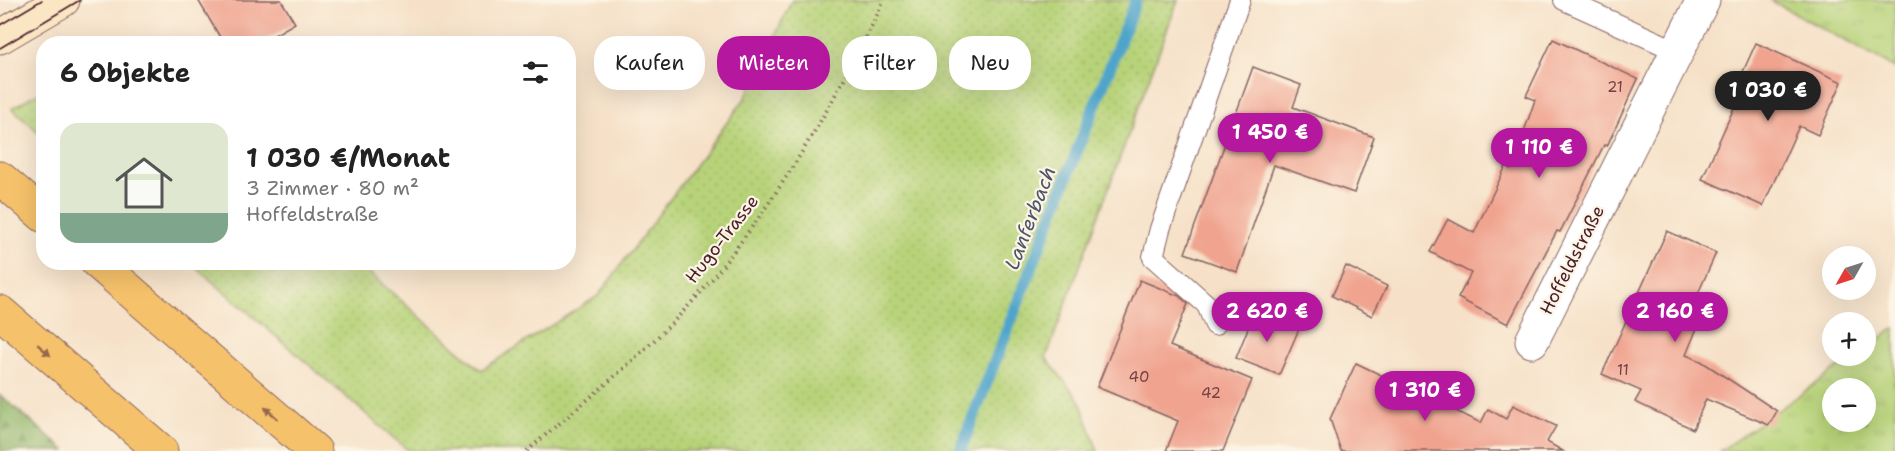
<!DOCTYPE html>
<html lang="de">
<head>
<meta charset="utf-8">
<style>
  body { margin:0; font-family:"Shantell Sans",sans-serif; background:#f6f6f6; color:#222; height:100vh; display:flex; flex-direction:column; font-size:22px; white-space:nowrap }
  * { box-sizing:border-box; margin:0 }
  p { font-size:20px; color:#767676 }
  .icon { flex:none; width:33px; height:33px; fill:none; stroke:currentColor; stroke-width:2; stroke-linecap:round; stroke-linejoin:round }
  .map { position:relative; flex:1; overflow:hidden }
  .panel { position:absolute; left:36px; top:36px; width:540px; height:234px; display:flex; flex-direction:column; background:#fff; border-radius:24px; box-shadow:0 6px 24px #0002 }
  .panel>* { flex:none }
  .top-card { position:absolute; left:594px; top:36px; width:570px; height:54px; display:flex; gap:12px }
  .needle { width:39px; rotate:231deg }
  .controls { position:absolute; left:1822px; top:246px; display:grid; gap:12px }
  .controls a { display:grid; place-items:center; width:54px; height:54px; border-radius:50%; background:#fff; box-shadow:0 6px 24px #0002; font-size:30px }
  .price { position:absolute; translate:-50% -51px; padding:0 14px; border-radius:21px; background:#b5179e; color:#fff; font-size:20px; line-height:39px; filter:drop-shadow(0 2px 3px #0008) }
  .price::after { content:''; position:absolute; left:50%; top:36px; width:18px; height:14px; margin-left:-9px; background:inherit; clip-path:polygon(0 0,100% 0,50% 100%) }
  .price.on { background:#222; color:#fff }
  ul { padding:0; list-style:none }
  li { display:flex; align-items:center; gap:18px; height:150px; padding:0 24px }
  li+li { border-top:2px solid #e0e0e0 }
  li span { display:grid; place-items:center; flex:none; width:168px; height:120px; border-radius:18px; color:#555 }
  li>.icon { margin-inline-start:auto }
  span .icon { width:72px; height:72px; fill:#fffc; stroke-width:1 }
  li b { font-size:26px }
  h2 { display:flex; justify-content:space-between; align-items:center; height:72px; padding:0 24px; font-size:26px }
  .chip { padding:0 21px; border-radius:24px; background:#fff; box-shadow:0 6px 24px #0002; font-size:21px; line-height:54px }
  .chip.on { background:#b5179e; color:#fff }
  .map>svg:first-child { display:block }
</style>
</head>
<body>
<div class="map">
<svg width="1895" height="451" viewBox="0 0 1895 451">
  <defs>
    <pattern id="grass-dots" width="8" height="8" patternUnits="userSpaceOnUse" patternTransform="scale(1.5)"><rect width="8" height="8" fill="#b7d379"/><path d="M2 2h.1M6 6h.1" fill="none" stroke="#9fb569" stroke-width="1.8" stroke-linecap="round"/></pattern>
    <pattern id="forest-firs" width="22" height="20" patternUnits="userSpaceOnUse" patternTransform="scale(1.5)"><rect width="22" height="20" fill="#91b569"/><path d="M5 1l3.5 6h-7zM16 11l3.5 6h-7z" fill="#789357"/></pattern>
    <pattern id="park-tufts" width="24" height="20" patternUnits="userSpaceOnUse" patternTransform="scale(1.5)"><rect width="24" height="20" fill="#b7d379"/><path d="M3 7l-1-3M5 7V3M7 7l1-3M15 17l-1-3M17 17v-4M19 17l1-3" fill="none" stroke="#9fb569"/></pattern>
  </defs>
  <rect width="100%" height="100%" fill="#fcf5e5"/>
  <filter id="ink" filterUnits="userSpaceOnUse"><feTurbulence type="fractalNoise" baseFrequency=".0167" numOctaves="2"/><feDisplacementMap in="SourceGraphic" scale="12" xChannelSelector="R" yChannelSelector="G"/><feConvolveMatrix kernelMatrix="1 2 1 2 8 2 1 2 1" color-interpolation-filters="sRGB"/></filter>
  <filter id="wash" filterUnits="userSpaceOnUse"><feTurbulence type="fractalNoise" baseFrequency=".008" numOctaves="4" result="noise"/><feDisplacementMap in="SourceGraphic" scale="24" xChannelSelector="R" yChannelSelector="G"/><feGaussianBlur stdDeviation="1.35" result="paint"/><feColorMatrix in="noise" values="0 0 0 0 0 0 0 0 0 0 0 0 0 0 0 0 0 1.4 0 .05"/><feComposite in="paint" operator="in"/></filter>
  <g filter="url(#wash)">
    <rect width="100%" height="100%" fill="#f6e1c8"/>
    <!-- grass -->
    <g fill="url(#grass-dots)" stroke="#807952" stroke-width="1.5">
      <polygon points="792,0 1178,0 1046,358 1080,401 1098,451 409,451 191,263 358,263 481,370 598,296 746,97"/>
      <polygon points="43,90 43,136 12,108"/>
    </g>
    <!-- forest -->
    <polygon fill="url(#forest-firs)" stroke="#6e6a4a" stroke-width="1.5" points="0,395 66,451 0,451"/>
    <!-- park -->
    <g fill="url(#park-tufts)" stroke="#807952" stroke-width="1.5" fill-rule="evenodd">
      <polygon points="1770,0 1895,0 1895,68"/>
      <path d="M1895 328V451H1720L1855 356H1866V348ZM1833 388H1866V422H1833Z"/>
    </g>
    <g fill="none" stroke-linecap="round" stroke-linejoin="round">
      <!-- stream -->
      <polyline stroke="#4fa4cb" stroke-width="12" points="960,451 1136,0"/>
    </g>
    <g id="blocks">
      <!-- building -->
      <g fill="#f0a490">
        <polygon points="198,0 281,0 295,23 259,44 224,44"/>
        <polygon points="1553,39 1638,79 1607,146 1604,145 1560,232 1557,231 1508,324 1458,298 1471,273 1430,252 1448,219 1474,233 1506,166 1511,169 1535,100 1526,96"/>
        <polygon points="1756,43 1842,82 1818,135 1799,126 1763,206 1702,179 1738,99 1732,96"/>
        <polygon points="1253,67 1301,85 1293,107 1374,137 1354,193 1274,165 1237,272 1185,253"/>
        <polygon points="1667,231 1716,253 1688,316 1700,321 1686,355 1701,361 1777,411 1769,425 1706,399 1693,429 1635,402 1641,391 1602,374"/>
        <polygon points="1346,266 1387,286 1372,316 1332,296"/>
        <polygon points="1140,280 1179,296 1188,304 1170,346 1252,380 1223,451 1166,451 1178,421 1097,387"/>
        <polygon points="1255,311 1299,329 1279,375 1236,358"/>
        <polygon points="1356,363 1481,423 1488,409 1506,419 1513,405 1556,426 1547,442 1563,451 1341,451 1330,419"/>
      </g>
    </g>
  </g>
  <g filter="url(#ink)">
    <use href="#blocks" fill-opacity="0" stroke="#866362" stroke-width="1.5"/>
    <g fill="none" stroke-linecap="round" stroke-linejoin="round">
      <defs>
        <g id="service">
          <polyline points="1564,0 1677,51"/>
          <polyline points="1215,325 1207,305 1153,257 1160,229 1240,0"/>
        </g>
        <polyline id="minor" points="1532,341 1703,0"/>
        <polyline id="secondary" points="0,37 63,0"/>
        <g id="motorway">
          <polyline points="0,178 44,216"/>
          <polyline points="97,262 315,451"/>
          <polyline points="0,312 161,451"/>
        </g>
      </defs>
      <!-- service casing -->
      <use href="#service" stroke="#866362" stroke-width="22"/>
      <!-- minor casing -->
      <use href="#minor" stroke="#866362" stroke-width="35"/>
      <!-- secondary casing -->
      <use href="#secondary" stroke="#866362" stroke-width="35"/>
      <!-- motorway casing -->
      <use href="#motorway" stroke="#866362" stroke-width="35"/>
      <!-- path -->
      <path stroke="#866362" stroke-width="4" stroke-dasharray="1.5 4.5" stroke-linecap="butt" d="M527 451C591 396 663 340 716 274 783 191 838 97 884 0"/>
      <!-- service -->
      <use href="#service" stroke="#fff" stroke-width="20"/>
      <!-- minor -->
      <use href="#minor" stroke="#fff" stroke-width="33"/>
      <!-- secondary -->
      <use href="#secondary" stroke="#fbe6c4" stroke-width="33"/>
      <!-- motorway -->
      <use href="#motorway" stroke="#f5c16b" stroke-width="33"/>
      <!-- tram -->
      <g stroke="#4a1f2b" stroke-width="1.5">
        <polyline points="0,25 42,0"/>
        <polyline points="0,48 80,0"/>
      </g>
    </g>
    <!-- one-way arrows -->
    <defs><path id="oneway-solid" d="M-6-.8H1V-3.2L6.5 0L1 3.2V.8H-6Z" transform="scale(1.5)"/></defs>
    <g fill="#976848">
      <use href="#oneway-solid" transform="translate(44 350) rotate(41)"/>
      <use href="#oneway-solid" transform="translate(271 413) rotate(-139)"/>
    </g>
  </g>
  <g text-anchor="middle" stroke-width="4.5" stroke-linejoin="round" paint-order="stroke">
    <!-- number labels -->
    <g font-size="15" fill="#744044">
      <text x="1615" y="92">21</text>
      <text x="1623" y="375">11</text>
      <text x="1139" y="382">40</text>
      <text x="1211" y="398">42</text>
    </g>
    <!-- street labels -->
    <g font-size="18" fill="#4a1f2b" stroke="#fcf5e5">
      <text transform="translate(722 239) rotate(-52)" y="6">Hugo-Trasse</text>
      <text transform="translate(1572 260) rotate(-63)" y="6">Hoffeldstraße</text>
    </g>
    <!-- water labels -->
    <g font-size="20" font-style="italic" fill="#4c546b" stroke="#fcf5e5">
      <text transform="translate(1030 218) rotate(-69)" y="7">Lanferbach</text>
    </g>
  </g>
</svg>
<div class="controls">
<a><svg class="needle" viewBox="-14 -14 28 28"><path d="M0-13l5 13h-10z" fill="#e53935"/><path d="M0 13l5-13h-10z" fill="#767676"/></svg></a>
<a>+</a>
<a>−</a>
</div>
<b class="price on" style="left:1768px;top:122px">1 030 €</b>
<b class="price" style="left:1270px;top:164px">1 450 €</b>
<b class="price" style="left:1539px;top:179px">1 110 €</b>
<b class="price" style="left:1267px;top:343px">2 620 €</b>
<b class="price" style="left:1675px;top:343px">2 160 €</b>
<b class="price" style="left:1425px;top:422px">1 310 €</b>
<div class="top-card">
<a class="chip">Kaufen</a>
<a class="chip on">Mieten</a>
<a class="chip">Filter</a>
<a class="chip">Neu</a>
</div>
<section class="panel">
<h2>6 Objekte<svg class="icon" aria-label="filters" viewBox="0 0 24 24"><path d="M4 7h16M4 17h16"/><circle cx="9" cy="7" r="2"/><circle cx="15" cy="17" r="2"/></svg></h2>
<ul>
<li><span style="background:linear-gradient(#dfe7d0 75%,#7fa58c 0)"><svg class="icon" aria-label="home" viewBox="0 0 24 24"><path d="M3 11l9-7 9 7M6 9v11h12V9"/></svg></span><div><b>1 030 €/Monat</b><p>3 Zimmer · 80 m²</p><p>Hoffeldstraße</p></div></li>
</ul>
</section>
</div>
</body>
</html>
